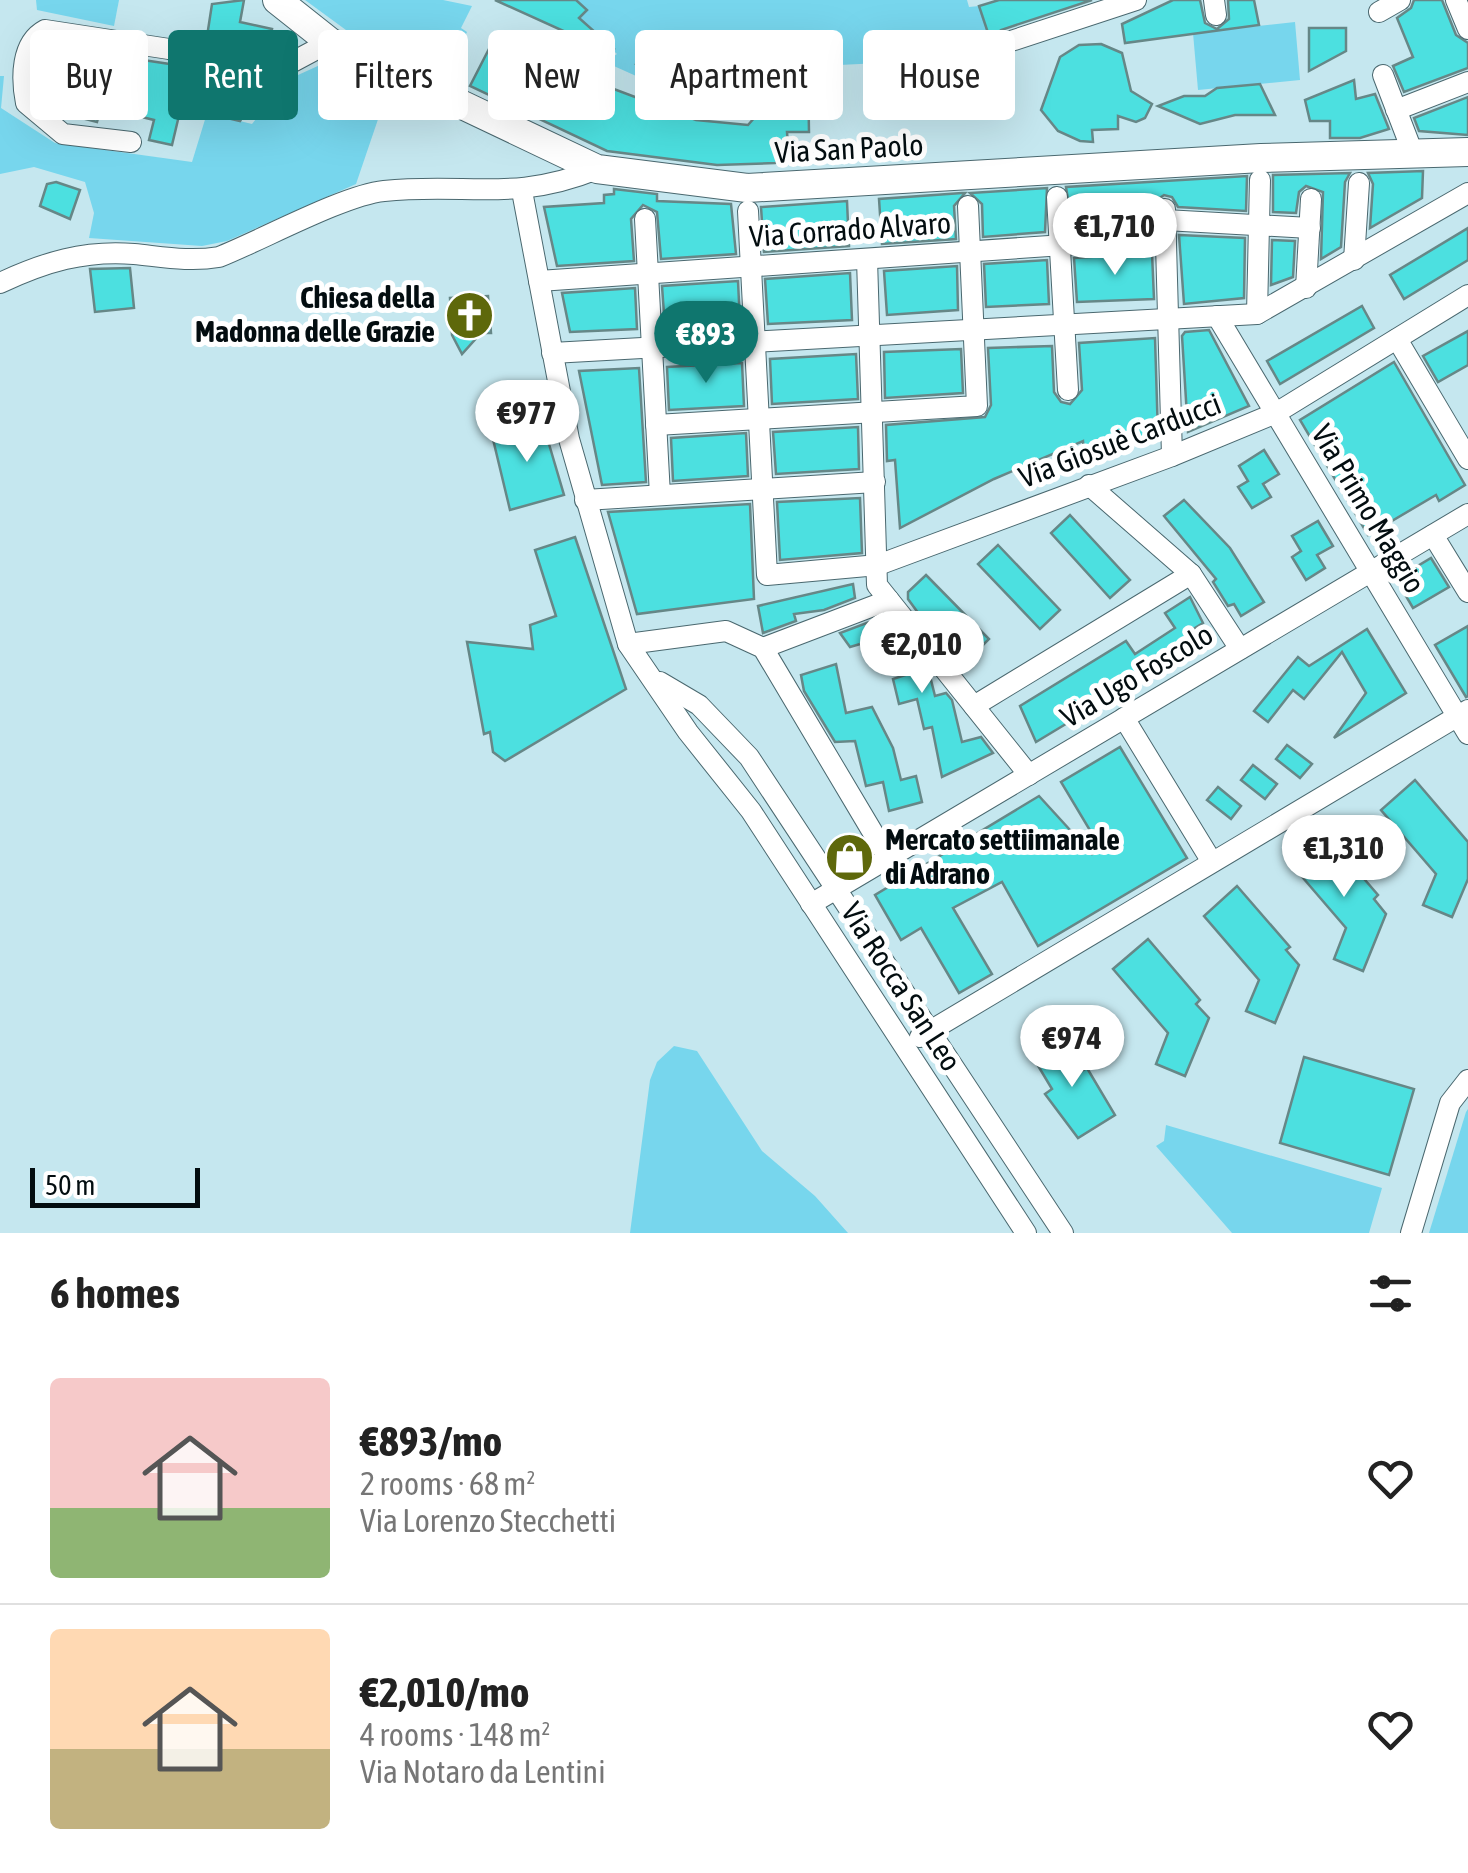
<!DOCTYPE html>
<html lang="en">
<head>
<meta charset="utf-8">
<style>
  body { margin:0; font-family:"Asap Condensed",sans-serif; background:#f2f2f2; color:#222; height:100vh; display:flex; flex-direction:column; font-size:38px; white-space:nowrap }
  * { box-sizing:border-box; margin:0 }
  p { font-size:32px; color:#767676 }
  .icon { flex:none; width:55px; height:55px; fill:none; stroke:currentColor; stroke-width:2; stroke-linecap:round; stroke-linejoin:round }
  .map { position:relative; height:1233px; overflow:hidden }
  .side { display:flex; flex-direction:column; background:#fff; flex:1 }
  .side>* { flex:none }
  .guide { position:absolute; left:30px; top:30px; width:1410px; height:90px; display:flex; gap:20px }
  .scale { position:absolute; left:30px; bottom:25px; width:170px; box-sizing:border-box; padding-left:10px; border:5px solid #030d10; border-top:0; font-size:28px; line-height:35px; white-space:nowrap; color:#030d10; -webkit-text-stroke:8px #fff; paint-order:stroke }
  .price { position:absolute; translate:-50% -85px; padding:0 22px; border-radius:35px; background:#fff; color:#222; font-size:32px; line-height:65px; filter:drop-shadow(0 2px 5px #0008) }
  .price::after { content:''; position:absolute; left:50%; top:60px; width:30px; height:22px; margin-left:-15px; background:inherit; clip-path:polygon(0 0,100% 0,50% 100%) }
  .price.current { background:#0f766e; color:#fff }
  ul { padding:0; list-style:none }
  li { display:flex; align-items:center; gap:30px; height:250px; padding:0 50px }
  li+li { border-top:2px solid #e0e0e0 }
  li span { display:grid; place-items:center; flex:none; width:280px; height:200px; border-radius:10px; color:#555 }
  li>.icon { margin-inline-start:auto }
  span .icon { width:120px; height:120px; fill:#fffc; stroke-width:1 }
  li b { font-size:42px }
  h2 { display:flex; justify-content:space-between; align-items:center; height:120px; padding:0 50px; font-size:42px }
  .pill { padding:0 35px; border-radius:10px; background:#fff; box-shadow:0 10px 40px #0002; font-size:35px; line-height:90px }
  .pill.current { background:#0f766e; color:#fff }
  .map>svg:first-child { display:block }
</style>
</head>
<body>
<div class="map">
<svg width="1468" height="1233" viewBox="0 0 1468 1233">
  <rect width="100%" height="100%" fill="#c5e7ef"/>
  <!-- green -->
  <g fill="#77d6ed">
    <polygon points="36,0 119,0 114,26 37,10"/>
    <polygon points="305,0 443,0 472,6 461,28 467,32 458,50 419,61 346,30"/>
    <polygon points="576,0 967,0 969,7 979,6 993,50 942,60 757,69 751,101 711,90 714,73 660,61 658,68 648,66 645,80 605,62 617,54 579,18 586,10"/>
    <polygon points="1295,22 1300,80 1198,90 1193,33"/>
    <polygon points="331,60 369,79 361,100 373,105 382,85 389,87 356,184 227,241 202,246 89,238 94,213 85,182 34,167 0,174 0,76 4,76 1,108 55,143 192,162 207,113 252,124 287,80"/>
    <polygon points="674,1046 697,1051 762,1151 815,1196 848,1233 630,1233 650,1080 657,1062"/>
    <polygon points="1468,1109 1468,1233 1429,1233 1466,1112"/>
    <polygon points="1166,1125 1382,1188 1369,1233 1232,1233 1156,1146 1164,1141"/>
  </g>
  <!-- building -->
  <g fill="#4ce0e0" stroke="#668787" stroke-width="2.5">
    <polygon points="244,0 240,22 272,29 270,38 281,40 278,54 270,58 206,43 212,4"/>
    <polygon points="495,0 576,0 587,10 579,18 614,49 612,53"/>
    <polygon points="999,0 1092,0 1001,30 990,39 979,6"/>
    <polygon points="1173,0 1200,0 1205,23 1217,29 1229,19 1228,0 1254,0 1259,25 1125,43 1122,24"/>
    <polygon points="1414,0 1442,0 1456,35 1468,43 1468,68 1404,92 1393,66 1413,57 1397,18 1411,8"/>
    <polygon points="1309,28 1346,28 1346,51 1309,71"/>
    <polygon points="492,43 696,120 748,125 755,117 759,77 808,73 809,132 787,132 789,160 775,163 717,165 607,151 470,86"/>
    <polygon points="1101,44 1122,53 1131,91 1152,104 1145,118 1136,122 1118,116 1118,129 1092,130 1093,142 1080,141 1058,131 1041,110 1060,57 1079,45"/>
    <polygon points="50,46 183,66 263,85 240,121 181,107 172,145 149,140 154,120 101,107 97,122 66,114 74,82 39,74"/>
    <polygon points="639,57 715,73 710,97 636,64"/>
    <polygon points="1354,80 1356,99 1375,94 1389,129 1360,138 1330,138 1330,121 1310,121 1305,100"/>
    <polygon points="1260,84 1275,115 1235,115 1200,124 1158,106 1184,96 1205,96 1217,88"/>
    <polygon points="1468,97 1468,135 1419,131 1414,118"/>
    <polygon points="1423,171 1422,198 1370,228 1373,184 1368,173"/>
    <polygon points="1350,173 1345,182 1341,247 1321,259 1323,192 1306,186 1299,192 1296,213 1273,212 1273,175"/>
    <polygon points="1247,176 1246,211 1178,207 1172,197 1164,195 1153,203 1152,225 1073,231 1066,187"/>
    <polygon points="56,182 80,190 70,219 40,206 47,184"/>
    <polygon points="1047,188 1045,232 983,237 982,204 970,193"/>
    <polygon points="614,189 657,194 657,201 731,204 736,254 661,259 657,212 643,205 631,219 634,261 557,266 544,207 604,203 604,195 614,194"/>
    <polygon points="962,193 965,193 954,206 956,239 882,244 879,199"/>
    <polygon points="847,201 849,246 764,252 761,207"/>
    <polygon points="1468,228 1468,260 1404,299 1390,275"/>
    <polygon points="1179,235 1245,238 1244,298 1184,304"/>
    <polygon points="1272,240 1295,241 1293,277 1271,285"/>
    <polygon points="1152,253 1154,299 1077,302 1074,258"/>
    <polygon points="1047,260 1049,304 986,307 984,264"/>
    <polygon points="957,266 958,310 887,315 884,271"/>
    <polygon points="130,268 134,308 95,312 90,269"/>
    <polygon points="850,273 852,320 768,324 765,279"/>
    <polygon points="738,281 740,323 665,328 662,286"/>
    <polygon points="635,288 637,329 570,332 562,293"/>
    <polygon points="488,296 491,333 481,333 462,354 452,335 450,298"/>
    <polygon points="1362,306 1374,328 1280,384 1267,361"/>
    <polygon points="1209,330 1249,406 1188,432 1182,336 1185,332"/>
    <polygon points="1468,331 1468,365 1438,382 1423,356"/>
    <polygon points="1155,338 1158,436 1084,452 1083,441 994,479 900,528 895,460 887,461 886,425 985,417 991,405 988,348 1052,346 1054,392 1061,402 1070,404 1082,390 1079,343"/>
    <polygon points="961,349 963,393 885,398 884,352"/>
    <polygon points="856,354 858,399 772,404 770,359"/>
    <polygon points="1394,362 1465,485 1439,501 1436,495 1368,535 1300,420"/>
    <polygon points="742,363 744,406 669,410 667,367"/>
    <polygon points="639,368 646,482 602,485 579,371"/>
    <polygon points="541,417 564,495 510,510 492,435"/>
    <polygon points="858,427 859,469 776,474 773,432"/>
    <polygon points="746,433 748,476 673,481 671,438"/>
    <polygon points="1264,450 1279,474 1263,484 1271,497 1252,508 1238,487 1248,481 1239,466"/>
    <polygon points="860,498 862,553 780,560 777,502"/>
    <polygon points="1184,500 1230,548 1264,602 1241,616 1234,604 1228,606 1213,582 1216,579 1164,516"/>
    <polygon points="750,504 754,599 637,614 608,512"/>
    <polygon points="1070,515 1130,580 1110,598 1051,533"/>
    <polygon points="1318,521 1333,546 1317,555 1325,568 1306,580 1292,557 1301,551 1292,536"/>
    <polygon points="575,537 626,689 505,761 493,752 490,732 484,734 467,642 533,649 530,625 556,616 535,550"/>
    <polygon points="998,545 1060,610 1040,629 978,564"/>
    <polygon points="1431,558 1449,587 1413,608 1396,579"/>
    <polygon points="926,575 989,639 968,660 932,624 935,636 908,599 908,592"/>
    <polygon points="853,584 855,598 824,610 794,614 796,621 763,633 758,606"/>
    <polygon points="1190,597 1203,623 1187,633 1195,646 1036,742 1020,706 1126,641 1135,654 1175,628 1165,613"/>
    <polygon points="885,616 929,672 935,696 946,693 952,700 962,742 981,737 993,753 942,777 932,727 924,729 917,699 899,704 893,679 905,675 877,639 850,647 840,633"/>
    <polygon points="1468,626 1468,696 1466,697 1435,645"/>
    <polygon points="1367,629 1406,693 1334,738 1366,693 1342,652 1304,699 1293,690 1268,722 1254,711 1298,657 1309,666"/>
    <polygon points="836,664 846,713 872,707 893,748 901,780 916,776 922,802 889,811 883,782 866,786 855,741 835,742 804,691 801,675"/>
    <polygon points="1287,745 1312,764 1300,778 1276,759"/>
    <polygon points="1120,747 1187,858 1038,946 1002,882 953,908 992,974 959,993 921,928 901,940 875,895 1039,796 1092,854 1100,847 1061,782"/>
    <polygon points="1253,765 1277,784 1265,799 1241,780"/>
    <polygon points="1415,780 1468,842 1468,879 1452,917 1423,905 1436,874 1381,810"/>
    <polygon points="1218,787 1241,806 1231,819 1207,800"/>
    <polygon points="1326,835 1378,895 1374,899 1386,914 1363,971 1334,959 1346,928 1291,864"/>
    <polygon points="1237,886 1290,947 1286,950 1299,965 1275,1023 1246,1011 1259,980 1204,916"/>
    <polygon points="1148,939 1200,1000 1196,1004 1209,1018 1185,1076 1156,1064 1168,1033 1113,969"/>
    <polygon points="1057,1039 1078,1073 1087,1068 1115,1115 1078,1138 1045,1094 1052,1089 1031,1054"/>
    <polygon points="1304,1057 1414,1089 1389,1175 1280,1143"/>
  </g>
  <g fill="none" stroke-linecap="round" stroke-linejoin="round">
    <defs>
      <g id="street">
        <polyline points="1214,0 1216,15"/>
        <polyline points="1456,0 1468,29"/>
        <polyline points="1379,12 1400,0"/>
        <polyline points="1005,43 1136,0"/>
        <polyline points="1383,75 1414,156"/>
        <polyline points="1396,110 1468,82"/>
        <path d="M131 142 63 134 26 103C21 78 21 43 45 30L169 49 272 73 330 42"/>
        <polyline points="522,191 569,439 628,644 688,732 751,811 1026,1233"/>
        <polyline points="1057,197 1068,390"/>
        <polyline points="1165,209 1172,456"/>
        <polyline points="748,211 767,575 878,565 1172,456 1276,413 1468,295"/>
        <polyline points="645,219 660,495"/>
        <polyline points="1165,220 1310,228"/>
        <polyline points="867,259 877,585 1029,775"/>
        <polyline points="1354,260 1359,183"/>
        <polyline points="539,281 1166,238"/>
        <path d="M0 283C45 262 84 250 134 254 164 257 190 262 219 257 262 240 344 195 384 191 467 182 513 203 597 169"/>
        <polyline points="1306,288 1311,199"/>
        <polyline points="1257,314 1260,180"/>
        <polyline points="1217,316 1468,734"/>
        <polyline points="1397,339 1468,459"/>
        <polyline points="552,353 1257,314 1468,193"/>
        <polyline points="656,425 977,406 968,206"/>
        <polyline points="1089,485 1191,574 1240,649"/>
        <polyline points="585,500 875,482"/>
        <polyline points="1433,535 1468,592"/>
        <polyline points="628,644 726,631 763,648 888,858"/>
        <polyline points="763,648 889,600"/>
        <polyline points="660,682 699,705 749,757 1063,1233"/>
        <polyline points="974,706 1191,574"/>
        <polyline points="1124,718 1212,862"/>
        <polyline points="811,904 1468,514"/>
        <polyline points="920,1037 1468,710"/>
        <polyline points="1411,1233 1450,1103 1468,1080"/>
      </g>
      <polyline id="secondary" points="277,0 330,42 597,169 747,188 1261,158 1468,152"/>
    </defs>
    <!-- street casing -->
    <use href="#street" stroke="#4a686f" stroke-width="22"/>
    <!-- secondary casing -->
    <use href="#secondary" stroke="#4a686f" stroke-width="30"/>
    <!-- street -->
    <use href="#street" stroke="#fff" stroke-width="20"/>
    <!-- secondary -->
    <use href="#secondary" stroke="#fff" stroke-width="28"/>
  </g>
  <!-- icons -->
  <defs>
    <symbol id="church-disc" viewBox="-11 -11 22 22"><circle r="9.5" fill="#5e680b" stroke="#fff"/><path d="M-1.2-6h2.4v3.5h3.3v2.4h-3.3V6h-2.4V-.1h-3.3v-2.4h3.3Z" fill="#fff"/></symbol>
    <symbol id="shop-disc" viewBox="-11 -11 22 22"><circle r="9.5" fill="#5e680b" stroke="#fff"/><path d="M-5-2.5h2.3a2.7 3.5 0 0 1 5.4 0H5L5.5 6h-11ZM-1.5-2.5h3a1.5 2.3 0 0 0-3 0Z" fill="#fff"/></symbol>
  </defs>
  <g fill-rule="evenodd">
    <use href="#church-disc" x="442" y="288" width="55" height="55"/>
    <use href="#shop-disc" x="822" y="830" width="55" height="55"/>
  </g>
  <g text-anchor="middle" stroke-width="10" stroke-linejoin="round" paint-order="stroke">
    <!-- street labels -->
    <g font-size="30" fill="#030d10" stroke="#fff">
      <text transform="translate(849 149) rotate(-3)" y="10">Via San Paolo</text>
      <text transform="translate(850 230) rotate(-4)" y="10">Via Corrado Alvaro</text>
      <text transform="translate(1120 441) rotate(-21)" y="10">Via Giosuè Carducci</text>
      <text transform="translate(1368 509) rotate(59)" y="10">Via Primo Maggio</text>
      <text transform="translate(1137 676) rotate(-31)" y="10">Via Ugo Foscolo</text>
      <text transform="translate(901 987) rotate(57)" y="10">Via Rocca San Leo</text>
    </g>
    <!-- poi labels -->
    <g font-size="30" font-weight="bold" fill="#030d10" stroke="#fff" text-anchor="end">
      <text x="435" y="308">Chiesa della<tspan x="435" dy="34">Madonna delle Grazie</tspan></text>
      <text x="885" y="850" text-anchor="start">Mercato settiimanale<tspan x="885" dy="34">di Adrano</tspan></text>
    </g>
  </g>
</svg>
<div class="scale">50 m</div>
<b class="price" style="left:1115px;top:278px">€1,710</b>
<b class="price current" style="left:706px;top:386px">€893</b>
<b class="price" style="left:527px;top:465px">€977</b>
<b class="price" style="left:922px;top:696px">€2,010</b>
<b class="price" style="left:1344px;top:900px">€1,310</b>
<b class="price" style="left:1072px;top:1090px">€974</b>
<div class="guide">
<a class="pill">Buy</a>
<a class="pill current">Rent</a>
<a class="pill">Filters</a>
<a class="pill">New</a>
<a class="pill">Apartment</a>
<a class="pill">House</a>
</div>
</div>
<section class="side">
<h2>6 homes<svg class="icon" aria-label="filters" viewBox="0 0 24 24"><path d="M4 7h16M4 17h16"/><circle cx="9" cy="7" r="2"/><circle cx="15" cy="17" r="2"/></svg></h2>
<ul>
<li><span style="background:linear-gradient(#f6c9c9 65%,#8fb573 0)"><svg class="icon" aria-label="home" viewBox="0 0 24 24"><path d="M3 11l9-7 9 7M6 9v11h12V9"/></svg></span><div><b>€893/mo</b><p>2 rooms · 68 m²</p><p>Via Lorenzo Stecchetti</p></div><svg class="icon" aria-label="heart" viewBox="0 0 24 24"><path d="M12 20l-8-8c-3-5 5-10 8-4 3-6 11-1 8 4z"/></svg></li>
<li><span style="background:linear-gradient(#ffd9b3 60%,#c2b280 0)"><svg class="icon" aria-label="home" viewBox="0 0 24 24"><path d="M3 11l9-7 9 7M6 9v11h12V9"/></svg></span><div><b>€2,010/mo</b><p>4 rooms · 148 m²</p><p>Via Notaro da Lentini</p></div><svg class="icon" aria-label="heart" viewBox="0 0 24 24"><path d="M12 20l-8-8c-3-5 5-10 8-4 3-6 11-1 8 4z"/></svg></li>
</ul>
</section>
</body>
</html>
